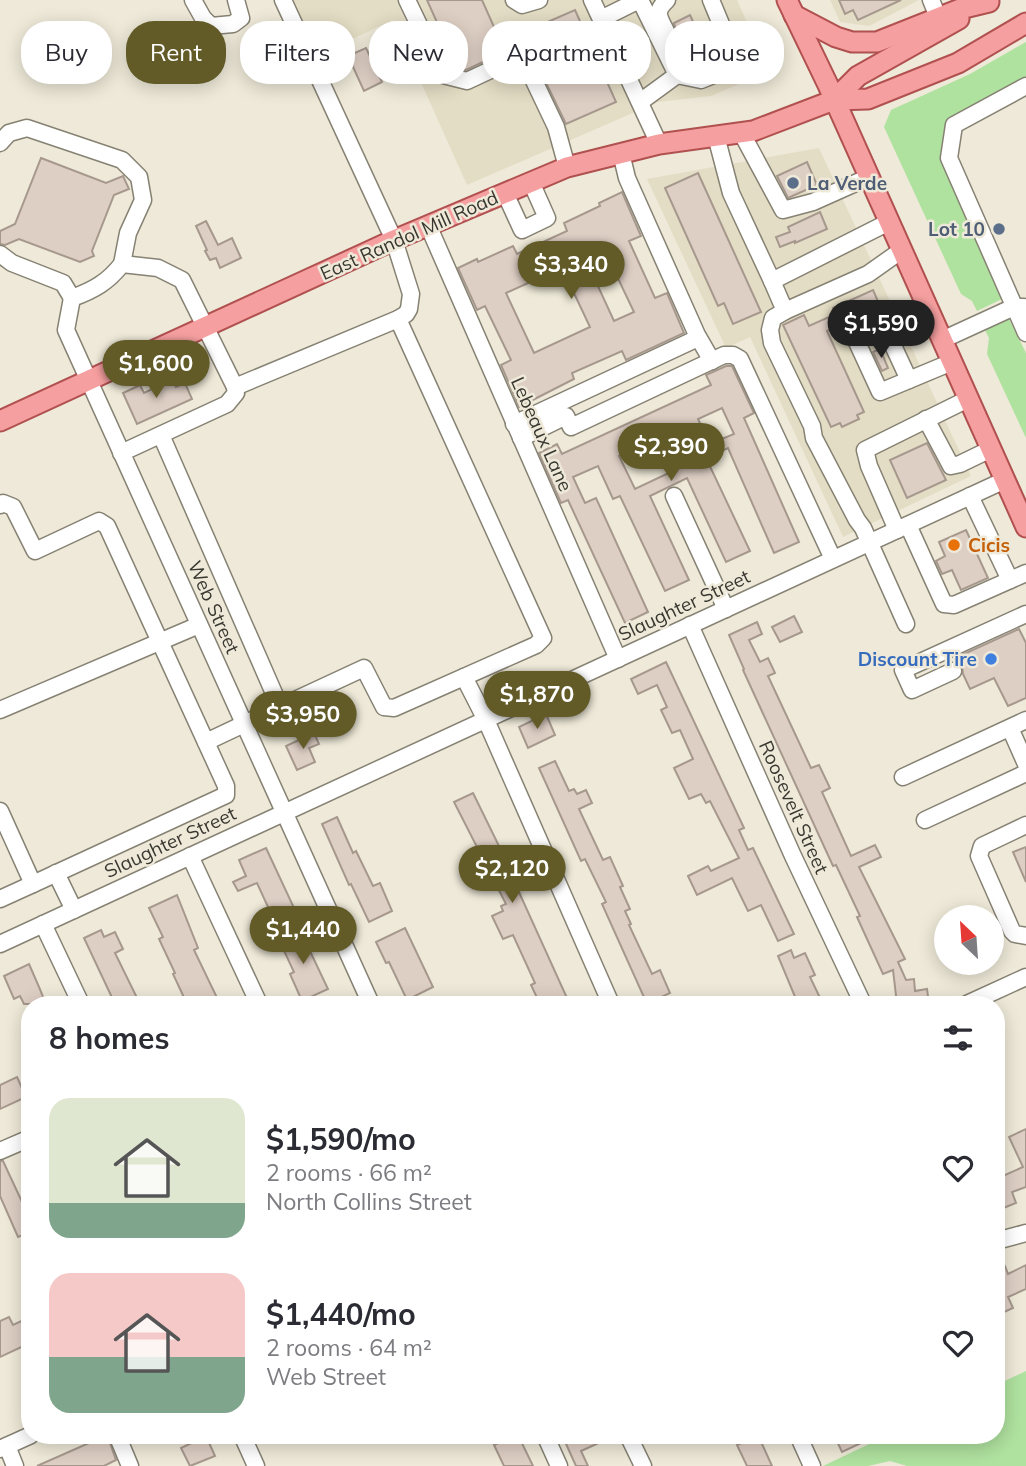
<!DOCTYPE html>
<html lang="en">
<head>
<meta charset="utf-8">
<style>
  body { margin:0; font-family:Mulish,sans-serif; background:#f2f2f3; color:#2b2b33; height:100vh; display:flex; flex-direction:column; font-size:26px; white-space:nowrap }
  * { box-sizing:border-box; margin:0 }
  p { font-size:23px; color:#7c7c81 }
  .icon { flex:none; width:38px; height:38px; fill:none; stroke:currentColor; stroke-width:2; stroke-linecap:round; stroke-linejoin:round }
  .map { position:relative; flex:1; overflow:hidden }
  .panel { position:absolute; left:21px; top:996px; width:984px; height:448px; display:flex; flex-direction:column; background:#fff; border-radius:28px; box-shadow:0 4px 18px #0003 }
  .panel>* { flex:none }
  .top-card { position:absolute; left:21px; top:21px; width:985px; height:63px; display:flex; gap:14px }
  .needle { width:46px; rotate:335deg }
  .tools { position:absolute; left:934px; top:905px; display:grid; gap:14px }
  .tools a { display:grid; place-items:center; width:70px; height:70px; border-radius:50%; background:#fff; box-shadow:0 4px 18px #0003; font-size:35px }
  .price { position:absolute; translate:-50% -60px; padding:0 16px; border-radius:24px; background:#625b28; color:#fff; font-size:23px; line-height:46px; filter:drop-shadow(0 2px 4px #0008) }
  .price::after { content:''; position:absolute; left:50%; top:42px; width:21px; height:16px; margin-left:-10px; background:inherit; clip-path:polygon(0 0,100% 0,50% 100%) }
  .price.on { background:#222; color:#fff }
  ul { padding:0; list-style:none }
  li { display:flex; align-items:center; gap:21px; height:175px; padding:0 28px }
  li span { display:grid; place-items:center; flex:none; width:196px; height:140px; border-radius:21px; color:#555 }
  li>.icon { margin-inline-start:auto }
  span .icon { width:84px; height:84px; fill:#fffc; stroke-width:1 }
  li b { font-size:30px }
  h2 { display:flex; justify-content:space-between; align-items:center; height:84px; padding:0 28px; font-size:30px }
  .chip { padding:0 24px; border-radius:28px; background:#fff; box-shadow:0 4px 18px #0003; font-size:24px; line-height:63px }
  .chip.on { background:#625b28; color:#fff }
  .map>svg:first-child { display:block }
</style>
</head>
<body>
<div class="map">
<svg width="1026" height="1466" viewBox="0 0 1026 1466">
  <rect width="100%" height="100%" fill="#eee9d8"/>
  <!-- built -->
  <g fill="#e4ddc5">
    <polygon points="293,0 737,0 755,40 744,77 737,85 711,96 658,102 467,185 393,20 318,55"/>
    <polygon points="830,0 919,0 869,26 840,22"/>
    <polygon points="819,148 971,476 843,537 750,337 726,348 647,179"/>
  </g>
  <!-- green -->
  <g fill="#afe19f">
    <polygon points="1026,42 1026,78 947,119 940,159 1002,299 977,311 972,301 961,294 884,127 891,110 970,74"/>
    <polygon points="1008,317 1026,353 1026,438 987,354 989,338 984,328"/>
    <polygon points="1026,1371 1026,1466 907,1466 890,1461 868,1466 823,1466 888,1435 996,1435 996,1385"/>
  </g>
  <!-- building -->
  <g fill="#decfc4" stroke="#a6988d" stroke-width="2" fill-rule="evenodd">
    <polygon points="427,0 482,0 502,45 499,46 502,53 466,70 461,69 459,64 456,65"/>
    <polygon points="839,0 901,0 858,20 853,10 845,14"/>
    <polygon points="575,10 616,102 566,124 522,33"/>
    <polygon points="690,15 709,57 688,67 673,38 676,31 674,23"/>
    <polygon points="366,48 382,82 364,91 348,56"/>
    <polygon points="41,158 106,183 123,176 129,189 114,195 92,251 94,256 80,262 19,239 5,245 0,244 0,231 15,224"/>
    <polygon points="807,162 817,185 788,198 777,176"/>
    <polygon points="698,173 761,312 733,324 724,303 718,306 665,188"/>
    <path d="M622 192 641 236 629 241 655 298 667 293 684 333 626 360 622 351 572 373 574 379 519 407 501 365 511 360 485 306 477 310 458 268 477 259 478 262 513 246 517 254 567 231 564 223 600 206 599 203ZM604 249 634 312 614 321 585 258ZM564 272 590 327 534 353 506 293 539 278 541 282Z"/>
    <polygon points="820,212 827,229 795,243 795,241 780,247 776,237 790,232 788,227"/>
    <polygon points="206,221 218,245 232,238 241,258 220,268 216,258 210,260 205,251 207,250 196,226"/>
    <polygon points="873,290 880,306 827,331 864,412 857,415 859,419 842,427 840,423 831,427 783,325 804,315 809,326 836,314 833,308"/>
    <polygon points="880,349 888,368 882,371 873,352"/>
    <path d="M726 366H732L754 413 744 418 799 542 774 553 728 448 706 458 750 551 726 562 687 478 650 496 689 580 665 591 620 496 613 499 598 466 573 477 585 503 596 498 648 612 625 623 568 500 561 503 539 453 557 444 562 454 711 385 706 375ZM722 408 734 434 710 444 698 419ZM674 430 690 463 635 489 619 456Z"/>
    <polygon points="172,380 176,387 185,383 192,399 137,424 123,393 140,385 144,393"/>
    <polygon points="927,443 946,480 907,498 890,460"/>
    <polygon points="966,530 988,578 961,590 952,570 942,574 936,561 945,556 939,542"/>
    <polygon points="794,616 802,632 780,642 772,627"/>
    <polygon points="757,622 762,634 749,640 760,662 768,658 775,673 768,676 811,768 819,765 830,788 822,792 851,856 875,845 881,857 859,867 905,959 898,962 906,980 914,979 915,991 927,989 929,1004 897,1004 893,970 883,974 857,917 860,916 836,865 833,866 743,670 744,669 729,635"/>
    <polygon points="1019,629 1026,643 1026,698 1008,706 994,678 970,689 963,674 962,666 955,658"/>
    <polygon points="666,662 744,828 739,830 748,850 753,848 794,934 778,941 761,905 748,911 732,878 697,895 688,876 708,866 711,871 739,858 710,801 706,803 701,794 689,799 674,768 693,759 680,730 672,733 661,710 667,707 657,685 638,694 631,679"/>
    <polygon points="546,714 555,735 528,748 519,727"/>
    <polygon points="314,733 319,744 309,748 315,762 297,770 286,746"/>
    <polygon points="555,761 569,791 574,789 577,794 586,790 592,803 579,809 603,860 610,857 623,886 620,887 630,909 625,911 631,924 629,925 652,974 660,970 670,993 647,1004 602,904 606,902 585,859 581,861 539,768"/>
    <polygon points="473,793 520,889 518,890 567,998 553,1004 540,1004 531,985 535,983 513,935 503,939 492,916 503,911 501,906 506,904 454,802"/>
    <polygon points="337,817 353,853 356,851 373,886 380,883 392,911 369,922 351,884 349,885 322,824"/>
    <polygon points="1026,847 1026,882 1013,852"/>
    <polygon points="266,848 294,908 273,918 257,883 238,891 233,882 246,876 239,860"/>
    <polygon points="177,895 198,948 194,950 220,1004 187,1004 173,974 175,973 159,939 163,937 149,908"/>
    <polygon points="405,928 433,987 407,1000 389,962 386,963 376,942"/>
    <polygon points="101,930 104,937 115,932 123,949 115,953 140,1004 115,1004 84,938"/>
    <polygon points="300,930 328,989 302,1001 290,974 294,972 279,940"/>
    <polygon points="791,950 794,958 805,953 815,975 810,977 823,1004 798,1004 778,956"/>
    <polygon points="29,964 39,987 46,1004 24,1004 20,996 14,999 4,976"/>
    <polygon points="17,1077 26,1097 0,1109 0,1085"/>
    <polygon points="1026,1129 1026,1187 1012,1192 1016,1203 996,1211 996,1179 1023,1167 1009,1137"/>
    <polygon points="0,1161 3,1161 30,1219 30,1232 18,1237 0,1196"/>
    <polygon points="1026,1265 1026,1289 1008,1297 1013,1308 1002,1313 996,1299 996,1270 1005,1266 1008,1274"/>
    <polygon points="9,1317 13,1325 30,1317 30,1343 0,1357 0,1321"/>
    <polygon points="107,1435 116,1460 104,1466 37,1466"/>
    <polygon points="515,1435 518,1435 533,1466 504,1466 494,1445"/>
    <polygon points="562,1435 616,1435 581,1451 588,1466 576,1466"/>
    <polygon points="758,1435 772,1466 747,1466 737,1445"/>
    <polygon points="834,1435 878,1435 842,1452"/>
    <polygon points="206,1436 215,1456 190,1466 181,1448"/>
  </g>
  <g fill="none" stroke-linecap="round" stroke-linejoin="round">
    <defs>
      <g id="minor">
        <polyline points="193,0 203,18 211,26 233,24 241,18 236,0"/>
        <path d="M283 0 394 240 411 294 409 309 406 314 398 319 235 387 182 280 158 268 122 264C108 282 94 290 72 298L66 330 371 1004"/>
        <polyline points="407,0 443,75 467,81 514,59 527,66 556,127 567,167"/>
        <polyline points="514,0 522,5 539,0"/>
        <polyline points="592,0 659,144"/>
        <polyline points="640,0 677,75"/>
        <polyline points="931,0 938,17"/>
        <polyline points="601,19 639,0"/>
        <path d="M666 31C659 17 654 12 667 0"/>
        <polyline points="1026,86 954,125 949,158 1026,333"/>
        <polyline points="640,102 677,75 701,80 726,70 733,53 711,0"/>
        <polyline points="741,132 783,210 813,202 869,177"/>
        <polyline points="716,136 731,193 772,281 889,222"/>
        <polyline points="0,143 9,133 27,128 122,160 139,177 143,200 128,233 122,264"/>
        <polyline points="621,153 627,178 697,335 712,361"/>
        <polyline points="505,193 522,230 547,218 531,182"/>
        <polyline points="428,225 618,659"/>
        <polyline points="0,254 12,263 63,283 72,298"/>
        <polyline points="772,281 785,311 868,274 902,250"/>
        <polyline points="927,306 856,340 880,392 952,362"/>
        <polyline points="785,311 773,318 770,330 772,343 812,426 814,438 857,520 863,528 906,624"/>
        <polyline points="884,326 909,380"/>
        <polyline points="942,340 1014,307 1024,307"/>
        <polyline points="926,419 951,466 960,464 991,449"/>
        <polyline points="514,424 698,338"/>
        <polyline points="161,435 280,707 206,742"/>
        <polyline points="521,438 566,416 571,427 724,355 733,355 740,359 833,559"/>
        <polyline points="121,453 227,404 236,393 235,387"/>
        <polyline points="674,496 726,609"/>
        <polyline points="970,496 1010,580"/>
        <polyline points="0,505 3,503 13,507 35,551 99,521 107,526 226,786 226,795 33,884 0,811"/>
        <polyline points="908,525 944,604 954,605 1026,573"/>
        <polyline points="897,530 869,466 865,450 968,399"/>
        <polyline points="690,625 793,856 863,1004"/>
        <polyline points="953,671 912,690 903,670 1026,614"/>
        <polyline points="464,677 486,720 611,1004"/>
        <polyline points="280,707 364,668 384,707 394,708 536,645 543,638 398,319"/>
        <polyline points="0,710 199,625"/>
        <polyline points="1010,728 1026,764"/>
        <polyline points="903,777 1026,720"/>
        <polyline points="925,820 1026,773"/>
        <polyline points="1026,825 982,846 979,856 1012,931 1015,934 1026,936"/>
        <polyline points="190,856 259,1004"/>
        <polyline points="56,873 74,910"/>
        <polyline points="0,899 33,884"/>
        <polyline points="43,924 81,1004"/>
        <polyline points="0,944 1005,480"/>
        <polyline points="967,1004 1026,977"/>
        <polyline points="0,1151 30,1138"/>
        <polyline points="996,1241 1026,1233"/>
        <polyline points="117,1435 130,1466"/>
        <polyline points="242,1435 256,1466"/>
        <polyline points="545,1435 559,1466"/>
        <polyline points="628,1435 643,1466"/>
        <polyline points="798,1435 812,1466"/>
        <polyline points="7,1446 15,1466"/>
        <polyline points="0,1449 31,1435"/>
      </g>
      <g id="major">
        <polyline points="787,0 828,85 1026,527"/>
        <polyline points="794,15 836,37 852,42 877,42 960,9 989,2"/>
        <polyline points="834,100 858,76 959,19"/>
        <polyline points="0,421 394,240 567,167 659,144 753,131 834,100 868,99 958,63 1026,23"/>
      </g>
    </defs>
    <!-- minor casing -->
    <use href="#minor" stroke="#868273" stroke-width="19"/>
    <!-- major casing -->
    <use href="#major" stroke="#b05150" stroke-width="23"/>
    <!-- minor -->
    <use href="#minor" stroke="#fff" stroke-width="16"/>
    <!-- major -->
    <use href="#major" stroke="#f69fa0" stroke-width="19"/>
  </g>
  <!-- markers -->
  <g fill="#5c6f8a" stroke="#eee9d8" stroke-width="2.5">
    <circle cx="793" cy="183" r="7"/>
    <circle cx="999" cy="229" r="7"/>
  </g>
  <circle fill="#e8710a" stroke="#eee9d8" stroke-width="2.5" cx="954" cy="545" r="7"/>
  <circle fill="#3f7fe0" stroke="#eee9d8" stroke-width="2.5" cx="991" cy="659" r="7"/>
  <g text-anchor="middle" stroke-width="5" stroke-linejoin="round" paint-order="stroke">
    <!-- service labels -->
    <g font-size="19" font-weight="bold" fill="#4e5e75" stroke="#eee9d8" text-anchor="start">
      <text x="807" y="190">La Verde</text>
      <text x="985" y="236" text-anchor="end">Lot 10</text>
    </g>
    <!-- street labels -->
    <g font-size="19" fill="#383730" stroke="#eee9d8">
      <text transform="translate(409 235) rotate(-24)" y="7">East Randol Mill Road</text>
      <text transform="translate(542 434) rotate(66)" y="7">Lebeaux Lane</text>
      <text transform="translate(684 605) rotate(-25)" y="7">Slaughter Street</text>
      <text transform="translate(214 607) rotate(66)" y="7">Web Street</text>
      <text transform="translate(794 807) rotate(66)" y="7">Roosevelt Street</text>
      <text transform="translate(170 842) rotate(-25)" y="7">Slaughter Street</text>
    </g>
    <!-- food labels -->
    <g font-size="19" font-weight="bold" fill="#c56008" stroke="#eee9d8" text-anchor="start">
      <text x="968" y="552">Cicis</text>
    </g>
    <!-- shop labels -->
    <g font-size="19" font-weight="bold" fill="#366cbe" stroke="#eee9d8" text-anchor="end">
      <text x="977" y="666">Discount Tire</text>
    </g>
  </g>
</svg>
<div class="tools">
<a><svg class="needle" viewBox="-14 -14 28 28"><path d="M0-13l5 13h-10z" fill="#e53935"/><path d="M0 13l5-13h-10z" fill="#7c7c81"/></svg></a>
</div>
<b class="price" style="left:571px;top:301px">$3,340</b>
<b class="price on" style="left:881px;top:360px">$1,590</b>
<b class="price" style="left:156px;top:400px">$1,600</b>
<b class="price" style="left:671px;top:483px">$2,390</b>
<b class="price" style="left:537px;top:731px">$1,870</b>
<b class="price" style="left:303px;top:751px">$3,950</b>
<b class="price" style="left:512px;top:905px">$2,120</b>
<b class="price" style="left:303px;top:966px">$1,440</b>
<div class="top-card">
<a class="chip">Buy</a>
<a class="chip on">Rent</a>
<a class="chip">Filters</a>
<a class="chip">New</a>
<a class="chip">Apartment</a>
<a class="chip">House</a>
</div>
<section class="panel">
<h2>8 homes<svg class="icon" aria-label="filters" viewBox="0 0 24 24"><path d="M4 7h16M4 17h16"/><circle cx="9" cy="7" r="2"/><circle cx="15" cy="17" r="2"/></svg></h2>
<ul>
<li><span style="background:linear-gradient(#dfe7d0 75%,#7fa58c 0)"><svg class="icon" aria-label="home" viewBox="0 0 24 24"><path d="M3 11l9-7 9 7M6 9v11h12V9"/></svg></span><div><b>$1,590/mo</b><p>2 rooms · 66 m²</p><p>North Collins Street</p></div><svg class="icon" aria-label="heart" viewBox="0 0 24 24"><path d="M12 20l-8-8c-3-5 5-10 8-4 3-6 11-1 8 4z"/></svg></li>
<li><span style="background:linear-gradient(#f6c9c9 60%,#7fa58c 0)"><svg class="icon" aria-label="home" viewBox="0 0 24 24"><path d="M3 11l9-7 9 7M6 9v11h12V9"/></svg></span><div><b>$1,440/mo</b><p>2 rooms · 64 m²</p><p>Web Street</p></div><svg class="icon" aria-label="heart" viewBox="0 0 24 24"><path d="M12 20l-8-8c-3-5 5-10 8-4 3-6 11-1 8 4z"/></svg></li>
</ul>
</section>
</div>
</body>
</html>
